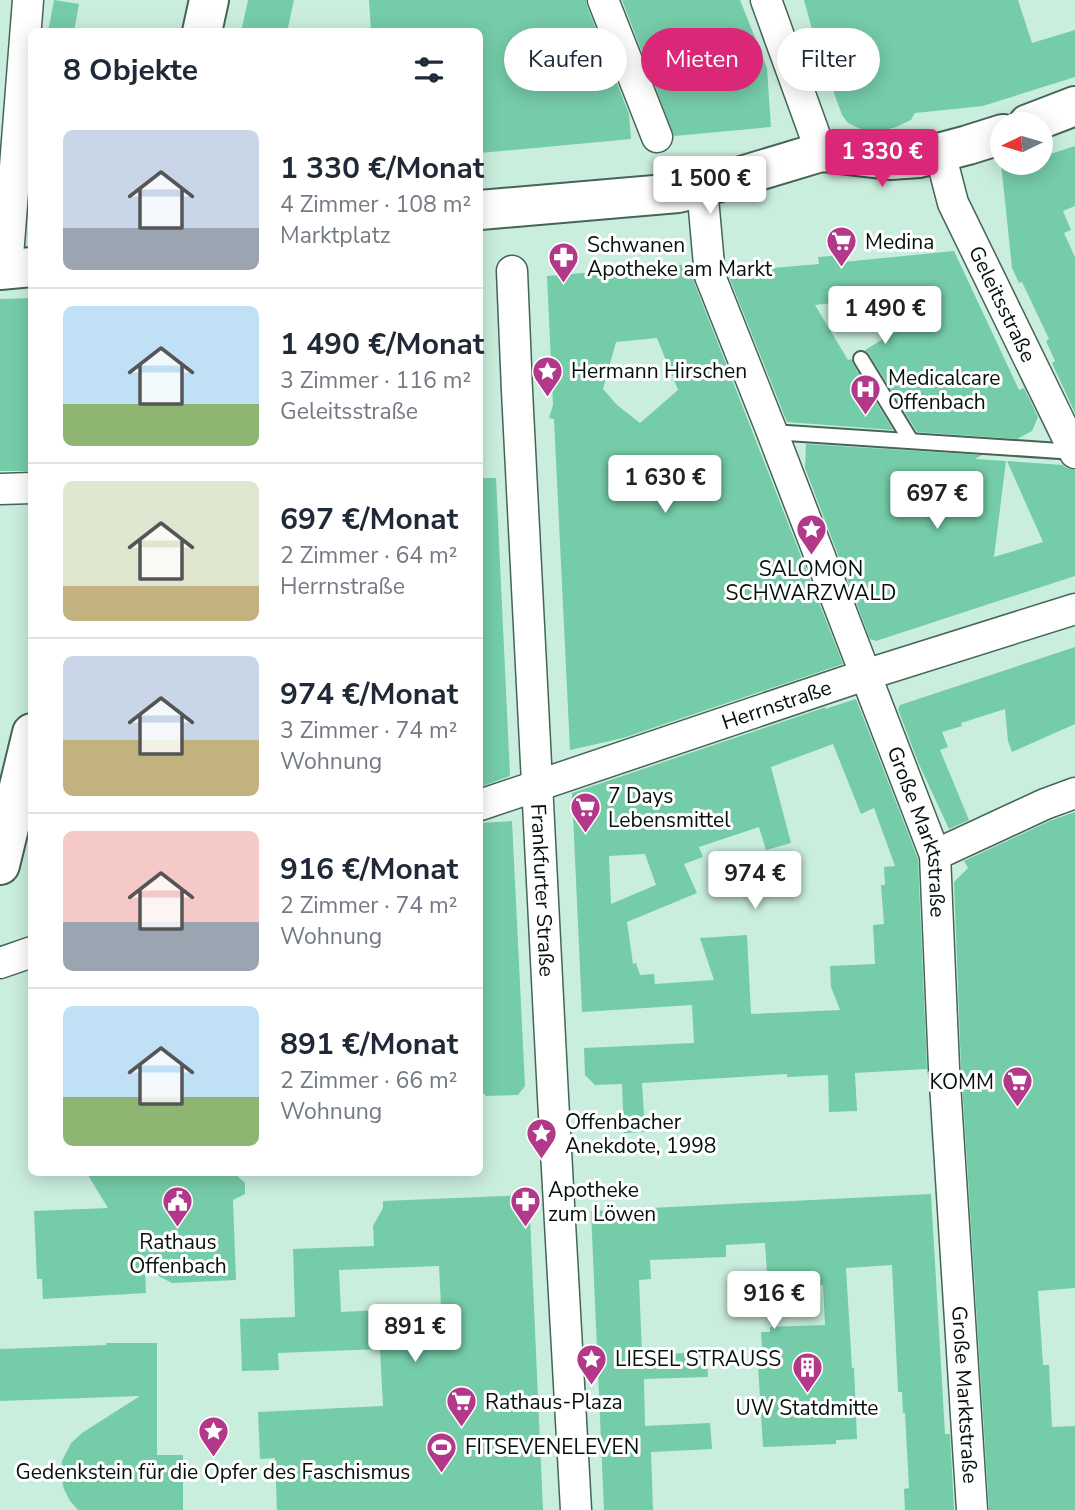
<!DOCTYPE html>
<html lang="de">
<head>
<meta charset="utf-8">
<style>
  body { margin:0; font-family:"Nunito Sans",sans-serif; background:#f6f6f7; color:#1f2937; height:100vh; display:flex; flex-direction:column; font-size:26px; white-space:nowrap }
  * { box-sizing:border-box; margin:0 }
  p { font-size:23px; color:#747a83 }
  .icon { flex:none; width:38px; height:38px; fill:none; stroke:currentColor; stroke-width:2; stroke-linecap:round; stroke-linejoin:round }
  .map { position:relative; flex:1; overflow:hidden }
  .panel { position:absolute; left:28px; top:28px; width:455px; height:1148px; display:flex; flex-direction:column; background:#fff; border-radius:10px; box-shadow:0 4px 18px #0003 }
  .panel>* { flex:none }
  .top-card { position:absolute; left:504px; top:28px; width:466px; height:63px; display:flex; gap:14px }
  .needle { width:46px; rotate:265deg }
  .controls { position:absolute; left:990px; top:112px; display:grid; gap:14px }
  .controls a { display:grid; place-items:center; width:63px; height:63px; border-radius:50%; background:#fff; box-shadow:0 4px 18px #0003; font-size:35px }
  .price { position:absolute; translate:-50% -60px; padding:0 16px; border-radius:7px; background:#fff; color:#222; font-size:23px; line-height:46px; filter:drop-shadow(0 2px 4px #0008) }
  .price::after { content:''; position:absolute; left:50%; top:42px; width:21px; height:16px; margin-left:-10px; background:inherit; clip-path:polygon(0 0,100% 0,50% 100%) }
  .price.active { background:#db2777; color:#fff }
  ul { padding:0; list-style:none }
  li { display:flex; align-items:center; gap:21px; height:175px; padding:0 35px }
  li+li { border-top:2px solid #e0e1e3 }
  li span { display:grid; place-items:center; flex:none; width:196px; height:140px; border-radius:10px; color:#555 }
  li>.icon { margin-inline-start:auto }
  span .icon { width:84px; height:84px; fill:#fffc; stroke-width:1 }
  li b { font-size:30px }
  h2 { display:flex; justify-content:space-between; align-items:center; height:84px; padding:0 35px; font-size:30px }
  .chip { padding:0 24px; border-radius:32px; background:#fff; box-shadow:0 4px 18px #0003; font-size:24px; line-height:63px }
  .chip.active { background:#db2777; color:#fff }
  .map>svg:first-child { display:block }
</style>
</head>
<body>
<div class="map">
<svg width="1075" height="1510" viewBox="0 0 1075 1510">
  <rect width="100%" height="100%" fill="#caeedd"/>
  <!-- building -->
  <g fill="#75cca9" fill-rule="evenodd">
    <polygon points="54,0 79,4 74,32 48,32"/>
    <polygon points="248,0 294,0 287,32 241,32"/>
    <polygon points="369,0 586,0 587,6 629,114 631,139 480,153 480,32 371,32"/>
    <polygon points="622,0 740,0 767,68 771,127 674,136"/>
    <polygon points="804,0 1018,0 1032,43 1075,30 1075,77 983,106 915,113 911,120 896,127 881,131 865,131 848,123 842,115 815,40"/>
    <polygon points="1075,146 1075,206 1063,211 1071,230 1064,233 1075,257 1075,413 1052,363 1055,361 1046,341 1049,339 1022,282 1019,283 1012,268 1001,163 1041,163 1041,157"/>
    <polygon points="954,251 1019,390 1024,388 1038,417 1032,431 1017,439 917,432 869,354 865,350 893,333 869,299 815,305 848,360 851,359 853,364 893,430 787,422 727,272 819,264 818,257 843,255 843,262"/>
    <path d="M691 264 694 282 843 664 623 738 570 750 554 419 549 418 553 405 547 276ZM657 338 678 390 640 423 617 405 603 389 616 342Z"/>
    <polygon points="32,298 32,471 0,471 0,299"/>
    <polygon points="806,444 982,455 975,459 1006,461 994,557 1043,542 1007,461 1063,465 1066,468 1075,470 1075,576 876,641 870,639 805,468"/>
    <polygon points="480,478 496,478 510,776 480,787"/>
    <polygon points="1075,647 1075,724 1012,752 1008,741 1005,709 961,723 962,726 942,732 948,747 940,750 969,820 949,829 918,762 898,709 900,705"/>
    <path d="M856 699 918 859 927 1069 855 1073 857 1111 829 1112 828 1075 787 1077V1074L642 1083 645 1132 624 1133 622 1084 595 1085 585 1075 584 1048 694 1043 692 1005 582 1012 572 793 826 707 825 709ZM833 744 861 814 874 808 895 866 884 867 885 885H881L884 924 873 925 875 964 830 966 831 987 840 1010 751 1014 747 935 700 938 714 980 655 984 654 974 640 975 636 963 633 964 627 922 697 893 684 864 703 857 699 847 759 827 766 850 791 843 771 767ZM645 854 656 885 611 904 609 856Z"/>
    <polygon points="1075,812 1075,1288 1038,1291 1043,1365 1049,1365 1052,1427 1075,1426 1075,1510 989,1510 961,1067 954,882 968,868 964,861 1052,820"/>
    <polygon points="512,821 525,1086 518,1095 486,1096 480,1090 480,823"/>
    <polygon points="86,1172 233,1172 245,1183 245,1194 233,1200 236,1280 172,1283 145,1269 146,1293 43,1299 42,1279 37,1279 34,1211 108,1208"/>
    <polygon points="931,1194 945,1434 950,1434 954,1510 905,1510 904,1489 909,1488 905,1413 903,1413 902,1392 898,1392 892,1265 846,1268 852,1368 854,1368 857,1439 836,1440 836,1444 763,1447 757,1350 762,1349 761,1332 770,1332 770,1327 825,1325 823,1285 768,1288 765,1243 726,1245 726,1257 650,1260 651,1279 639,1280 642,1355 707,1352 708,1377 644,1379 645,1426 710,1423 712,1449 651,1452 653,1510 604,1510 591,1211"/>
    <path d="M529 1195 543 1510H277L275 1458 260 1459 258 1412 383 1406 380 1349 278 1353 279 1370 242 1371 240 1319 295 1317 293 1249 374 1246 373 1226 383 1208V1201ZM439 1266 441 1307 341 1312 339 1270Z"/>
    <polygon points="106,1343 157,1343 157,1455 183,1455 183,1510 78,1510 70,1501 64,1489 61,1477 62,1461 71,1443 82,1433 140,1396 0,1401 0,1349 106,1345"/>
  </g>
  <g fill="none" stroke-linecap="round" stroke-linejoin="round">
    <defs>
      <g id="lane">
        <polyline points="861,359 911,441"/>
        <polyline points="772,432 1075,452"/>
      </g>
      <g id="street">
        <polyline points="603,0 657,137"/>
        <polyline points="766,0 821,152"/>
        <path id="s1" d="M940 153 953 203 1075 453"/>
        <path id="s2" d="M702 187 710 276 772 432 935 855 944 1068 972 1510"/>
        <polyline points="7,269 28,0"/>
        <path id="s3" d="M512 271 517 391 553 1097 576 1510"/>
        <polyline points="0,489 32,488"/>
        <path id="s4" d="M480 805 865 675 1075 609"/>
        <polyline points="935,855 1045,804 1075,793"/>
        <polyline points="0,963 32,952"/>
      </g>
      <g id="secondary">
        <polyline points="202,32 209,0"/>
        <polyline points="1028,124 1075,106"/>
        <polyline points="480,210 678,193 728,180 821,152 890,160 919,158 968,145 1003,134"/>
        <polyline points="0,270 32,267"/>
        <polyline points="0,865 32,733"/>
      </g>
    </defs>
    <!-- lane casing -->
    <use href="#lane" stroke="#456557" stroke-width="18"/>
    <!-- street casing -->
    <use href="#street" stroke="#456557" stroke-width="33"/>
    <!-- secondary casing -->
    <use href="#secondary" stroke="#456557" stroke-width="42"/>
    <!-- lane -->
    <use href="#lane" stroke="#fff" stroke-width="14"/>
    <!-- street -->
    <use href="#street" stroke="#fff" stroke-width="30"/>
    <!-- secondary -->
    <use href="#secondary" stroke="#fff" stroke-width="38"/>
  </g>
  <!-- icons -->
  <defs>
    <symbol id="supermarket-pin" viewBox="-11 -11 22 30"><path d="M0 17L-7.5 6A9.5 9.5 0 1 1 7.5 6Z" fill="#b43889" stroke="#fff"/><path d="M-6-5.5h2.5l.6 2H6L4.5 2H-2.5L-4.4-4H-6ZM-1.5 3.2a1.3 1.3 0 1 0 .1 0ZM3 3.2a1.3 1.3 0 1 0 .1 0Z" fill="#fff"/></symbol>
    <symbol id="pharmacy-pin" viewBox="-11 -11 22 30"><path d="M0 17L-7.5 6A9.5 9.5 0 1 1 7.5 6Z" fill="#b43889" stroke="#fff"/><path d="M-2-6h4v4h4v4h-4v4h-4v-4h-4v-4h4Z" fill="#fff"/></symbol>
    <symbol id="sight-pin" viewBox="-11 -11 22 30"><path d="M0 17L-7.5 6A9.5 9.5 0 1 1 7.5 6Z" fill="#b43889" stroke="#fff"/><path d="M0-6L1.8-2.2L6-1.7L2.9 1.2L3.7 5.4L0 3.3L-3.7 5.4L-2.9 1.2L-6-1.7L-1.8-2.2Z" fill="#fff"/></symbol>
    <symbol id="hospital-pin" viewBox="-11 -11 22 30"><path d="M0 17L-7.5 6A9.5 9.5 0 1 1 7.5 6Z" fill="#b43889" stroke="#fff"/><path d="M-5-5h3v3.5h4V-5h3V5h-3V1.5h-4V5h-3Z" fill="#fff"/></symbol>
    <symbol id="civic-pin" viewBox="-11 -11 22 30"><path d="M0 17L-7.5 6A9.5 9.5 0 1 1 7.5 6Z" fill="#b43889" stroke="#fff"/><path d="M-.6-6.5H3V-4.5H.6V-3L4-1V1h2V6H-6V1h2V-1L-.6-3ZM-1.2 2.5V6h2.4V2.5Z" fill="#fff"/></symbol>
    <symbol id="building-pin" viewBox="-11 -11 22 30"><path d="M0 17L-7.5 6A9.5 9.5 0 1 1 7.5 6Z" fill="#b43889" stroke="#fff"/><path d="M-4-6H4V6H1V3H-1V6H-4ZM-2.5-4.3h1.7v1.8h-1.7ZM.8-4.3h1.7v1.8H.8ZM-2.5-1h1.7V.8h-1.7ZM.8-1h1.7V.8H.8Z" fill="#fff"/></symbol>
    <symbol id="stadium-pin" viewBox="-11 -11 22 30"><path d="M0 17L-7.5 6A9.5 9.5 0 1 1 7.5 6Z" fill="#b43889" stroke="#fff"/><path d="M0-5a6.5 5 0 1 0 0 10a6.5 5 0 1 0 0-10ZM-3.5-1.8h7v3.6h-7Z" fill="#fff"/></symbol>
  </defs>
  <g fill-rule="evenodd">
    <use href="#supermarket-pin" x="824" y="224" width="35" height="47"/>
    <use href="#pharmacy-pin" x="546" y="240" width="35" height="47"/>
    <use href="#sight-pin" x="530" y="354" width="35" height="47"/>
    <use href="#hospital-pin" x="848" y="372" width="35" height="47"/>
    <use href="#sight-pin" x="794" y="512" width="35" height="47"/>
    <use href="#supermarket-pin" x="568" y="790" width="35" height="47"/>
    <use href="#supermarket-pin" x="1000" y="1064" width="35" height="47"/>
    <use href="#sight-pin" x="524" y="1116" width="35" height="47"/>
    <use href="#civic-pin" x="160" y="1184" width="35" height="47"/>
    <use href="#pharmacy-pin" x="508" y="1184" width="35" height="47"/>
    <use href="#sight-pin" x="574" y="1342" width="35" height="47"/>
    <use href="#building-pin" x="790" y="1350" width="35" height="47"/>
    <use href="#supermarket-pin" x="444" y="1384" width="35" height="47"/>
    <use href="#sight-pin" x="196" y="1414" width="35" height="47"/>
    <use href="#stadium-pin" x="424" y="1430" width="35" height="47"/>
  </g>
  <g text-anchor="middle" stroke-width="6" stroke-linejoin="round" paint-order="stroke">
    <!-- poi labels -->
    <g font-size="21" fill="#05110c" stroke="#fff" text-anchor="start">
      <text x="865" y="249">Medina</text>
      <text x="587" y="252">Schwanen<tspan x="587" dy="24">Apotheke am Markt</tspan></text>
      <text x="571" y="378">Hermann Hirschen</text>
      <text x="888" y="385">Medicalcare<tspan x="888" dy="24">Offenbach</tspan></text>
      <text x="811" y="576" text-anchor="middle">SALOMON<tspan x="811" dy="24">SCHWARZWALD</tspan></text>
      <text x="608" y="803">7 Days<tspan x="608" dy="24">Lebensmittel</tspan></text>
      <text x="994" y="1089" text-anchor="end">KOMM</text>
      <text x="565" y="1129">Offenbacher<tspan x="565" dy="24">Anekdote, 1998</tspan></text>
      <text x="548" y="1197">Apotheke<tspan x="548" dy="24">zum Löwen</tspan></text>
      <text x="178" y="1249" text-anchor="middle">Rathaus<tspan x="178" dy="24">Offenbach</tspan></text>
      <text x="615" y="1366">LIESEL STRAUSS</text>
      <text x="485" y="1409">Rathaus-Plaza</text>
      <text x="807" y="1415" text-anchor="middle">UW Statdmitte</text>
      <text x="465" y="1454">FITSEVENELEVEN</text>
      <text x="213" y="1479" text-anchor="middle">Gedenkstein für die Opfer des Faschismus</text>
    </g>
    <!-- street labels -->
    <g font-size="21" fill="#05110c" stroke="#fff">
      <text dy="7" stroke="none"><textPath href="#s1" startOffset="164">Geleitsstraße</textPath></text>
      <text dy="7" stroke="none"><textPath href="#s4" startOffset="313">Herrnstraße</textPath></text>
      <text dy="7" stroke="none"><textPath href="#s2" startOffset="684">Große Marktstraße</textPath></text>
      <text dy="7" stroke="none"><textPath href="#s3" startOffset="620">Frankfurter Straße</textPath></text>
      <text dy="7" stroke="none"><textPath href="#s2" startOffset="1251">Große Marktstraße</textPath></text>
    </g>
  </g>
</svg>
<div class="controls">
<a><svg class="needle" viewBox="-14 -14 28 28"><path d="M0-13l5 13h-10z" fill="#e53935"/><path d="M0 13l5-13h-10z" fill="#747a83"/></svg></a>
</div>
<b class="price active" style="left:882px;top:189px">1 330 €</b>
<b class="price" style="left:710px;top:216px">1 500 €</b>
<b class="price" style="left:885px;top:346px">1 490 €</b>
<b class="price" style="left:665px;top:515px">1 630 €</b>
<b class="price" style="left:937px;top:531px">697 €</b>
<b class="price" style="left:755px;top:911px">974 €</b>
<b class="price" style="left:774px;top:1331px">916 €</b>
<b class="price" style="left:415px;top:1364px">891 €</b>
<div class="top-card">
<a class="chip">Kaufen</a>
<a class="chip active">Mieten</a>
<a class="chip">Filter</a>
</div>
<section class="panel">
<h2>8 Objekte<svg class="icon" aria-label="filters" viewBox="0 0 24 24"><path d="M4 7h16M4 17h16"/><circle cx="9" cy="7" r="2"/><circle cx="15" cy="17" r="2"/></svg></h2>
<ul>
<li><span style="background:linear-gradient(#c9d6e8 70%,#9aa5b1 0)"><svg class="icon" aria-label="home" viewBox="0 0 24 24"><path d="M3 11l9-7 9 7M6 9v11h12V9"/></svg></span><div><b>1 330 €/Monat</b><p>4 Zimmer · 108 m²</p><p>Marktplatz</p></div></li>
<li><span style="background:linear-gradient(#bfe0f5 70%,#8fb573 0)"><svg class="icon" aria-label="home" viewBox="0 0 24 24"><path d="M3 11l9-7 9 7M6 9v11h12V9"/></svg></span><div><b>1 490 €/Monat</b><p>3 Zimmer · 116 m²</p><p>Geleitsstraße</p></div></li>
<li><span style="background:linear-gradient(#dfe7d0 75%,#c2b280 0)"><svg class="icon" aria-label="home" viewBox="0 0 24 24"><path d="M3 11l9-7 9 7M6 9v11h12V9"/></svg></span><div><b>697 €/Monat</b><p>2 Zimmer · 64 m²</p><p>Herrnstraße</p></div></li>
<li><span style="background:linear-gradient(#c9d6e8 60%,#c2b280 0)"><svg class="icon" aria-label="home" viewBox="0 0 24 24"><path d="M3 11l9-7 9 7M6 9v11h12V9"/></svg></span><div><b>974 €/Monat</b><p>3 Zimmer · 74 m²</p><p>Wohnung</p></div></li>
<li><span style="background:linear-gradient(#f6c9c9 65%,#9aa5b1 0)"><svg class="icon" aria-label="home" viewBox="0 0 24 24"><path d="M3 11l9-7 9 7M6 9v11h12V9"/></svg></span><div><b>916 €/Monat</b><p>2 Zimmer · 74 m²</p><p>Wohnung</p></div></li>
<li><span style="background:linear-gradient(#bfe0f5 65%,#8fb573 0)"><svg class="icon" aria-label="home" viewBox="0 0 24 24"><path d="M3 11l9-7 9 7M6 9v11h12V9"/></svg></span><div><b>891 €/Monat</b><p>2 Zimmer · 66 m²</p><p>Wohnung</p></div></li>
</ul>
</section>
</div>
</body>
</html>
